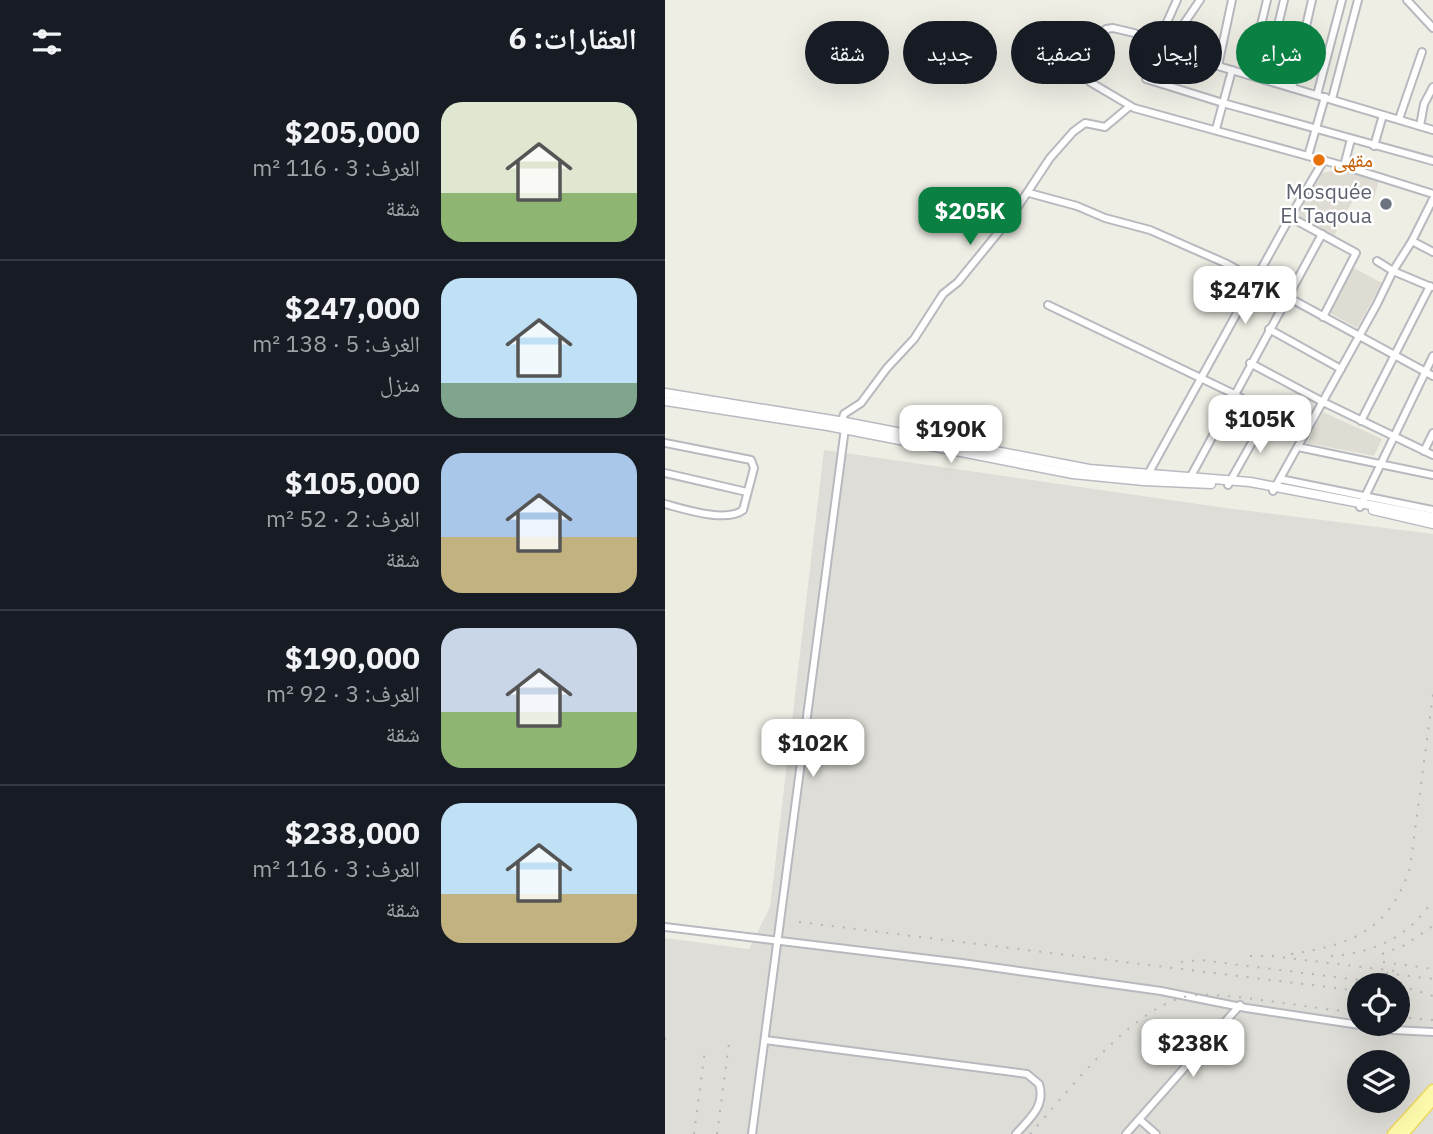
<!DOCTYPE html>
<html lang="ar">
<head>
<meta charset="utf-8">
<style>
  body { margin:0; font-family:"IBM Plex Sans","Noto Naskh Arabic",sans-serif; background:#242831; color:#f1f3f6; direction:rtl; height:100vh; display:flex; flex-direction:column; font-size:26px; white-space:nowrap }
  * { box-sizing:border-box; margin:0 }
  p { font-size:23px; color:#9ea1a6 }
  .icon { flex:none; width:38px; height:38px; fill:none; stroke:currentColor; stroke-width:2; stroke-linecap:round; stroke-linejoin:round }
  .map { position:relative; flex:1; overflow:hidden; direction:ltr }
  .panel { display:flex; flex-direction:column; background:#171b24; width:665px }
  .panel>* { flex:none }
  .hud { position:absolute; left:21px; top:21px; width:640px; height:63px; direction:rtl; display:flex; gap:14px }
  .controls { position:absolute; left:682px; top:973px; display:grid; gap:14px }
  .controls a { display:grid; place-items:center; width:63px; height:63px; border-radius:50%; background:#171b24; box-shadow:0 7px 28px #0002; font-size:35px }
  .price { position:absolute; translate:-50% -60px; padding:0 16px; border-radius:14px; background:#fff; color:#222; font-size:23px; line-height:46px; filter:drop-shadow(0 2px 4px #0008) }
  .price::after { content:''; position:absolute; left:50%; top:42px; width:21px; height:16px; margin-left:-10px; background:inherit; clip-path:polygon(0 0,100% 0,50% 100%) }
  .price.active { background:#0b8043; color:#fff }
  ul { padding:0; list-style:none }
  li { display:flex; align-items:center; gap:21px; height:175px; padding:0 28px }
  li+li { border-top:2px solid #363941 }
  li span { display:grid; place-items:center; flex:none; width:196px; height:140px; border-radius:21px; color:#555 }
  li>.icon { margin-inline-start:auto }
  span .icon { width:84px; height:84px; fill:#fffc; stroke-width:1 }
  li b { font-size:30px }
  h2 { display:flex; justify-content:space-between; align-items:center; height:84px; padding:0 28px; font-size:30px }
  .tag { padding:0 24px; border-radius:32px; background:#171b24; box-shadow:0 7px 28px #0002; font-size:24px; line-height:63px }
  .tag.active { background:#0b8043; color:#fff }
  main { display:flex; flex:1; min-height:0 }
  .map>svg:first-child { display:block }
</style>
</head>
<body>
<main>
<div class="map">
<svg width="768" height="1134" viewBox="0 0 768 1134">
  <rect width="100%" height="100%" fill="#efeee5"/>
  <!-- industrial -->
  <path fill="#deddd7" fill-rule="evenodd" d="M159 450 561 508 768 534V1134H0V938L84 949 105 907ZM695 985H733V1024H695ZM695 1062H733V1101H695Z"/>
  <!-- education -->
  <g fill="#dfddd3">
    <polygon points="679,169 714,179 709,199 691,196 675,222 669,237 632,217 652,174"/>
    <polygon points="687,267 717,283 692,328 662,311"/>
    <polygon points="658,412 717,439 709,456 642,443"/>
  </g>
  <g fill="none" stroke-linecap="round" stroke-linejoin="round">
    <defs>
      <g id="street">
        <polyline points="742,0 768,28"/>
        <polyline points="495,46 494,40 512,0"/>
        <polyline points="501,50 535,0"/>
        <polyline points="553,66 567,0"/>
        <polyline points="584,75 602,0"/>
        <polyline points="481,79 558,103 768,161"/>
        <polyline points="600,80 619,0"/>
        <polyline points="627,88 647,0"/>
        <polyline points="652,95 677,0"/>
        <polyline points="667,99 693,0"/>
        <polyline points="734,119 757,52"/>
        <polyline points="755,126 759,104 768,87"/>
        <polyline points="551,129 567,70"/>
        <polyline points="768,130 516,55 469,33 448,28 441,29 436,34 422,75 425,82 469,108 679,166 768,194"/>
        <polyline points="709,146 718,115"/>
        <polyline points="643,156 660,97"/>
        <polyline points="679,166 686,139"/>
        <polyline points="364,193 412,206 440,218 485,230 560,263 768,376"/>
        <polyline points="625,217 691,253 658,317"/>
        <polyline points="747,241 768,252"/>
        <polyline points="712,261 728,271 766,287"/>
        <polyline points="383,305 569,394 639,435"/>
        <polyline points="604,329 676,369"/>
        <polyline points="585,363 658,402 768,455"/>
        <polyline points="177,421 179,414 196,403 222,368 249,339 278,294 293,282 346,217 385,158 408,132 420,123 440,127 465,106"/>
        <polyline points="696,421 765,286"/>
        <path d="M0 443 86 460 89 468 78 510C61 523 19 509 0 504"/>
        <polyline points="633,447 768,475"/>
        <polyline points="759,451 768,433"/>
        <polyline points="0,473 82,492"/>
        <polyline points="482,476 625,217 659,160"/>
        <polyline points="525,478 657,234"/>
        <polyline points="615,479 768,510"/>
        <polyline points="563,485 603,414"/>
        <polyline points="608,491 712,304 728,271 747,241 768,199"/>
        <polyline points="695,507 768,356"/>
        <polyline points="0,927 297,963 496,991 581,1008 728,1030 768,1032"/>
        <path d="M100 1040 362 1074 374 1084C381 1106 365 1118 351 1134"/>
        <polyline points="475,1120 491,1134"/>
        <polyline points="87,1134 180,428"/>
        <polyline points="461,1134 575,1005"/>
      </g>
      <g id="secondary">
        <polyline points="0,393 180,422 424,469 585,482 768,517"/>
        <polyline points="0,401 163,426 408,474 479,481 546,484"/>
        <polyline points="708,510 768,524"/>
      </g>
      <g id="primary">
        <polyline points="728,1134 768,1090"/>
        <polyline points="738,1134 768,1099"/>
      </g>
    </defs>
    <!-- street casing -->
    <use href="#street" stroke="#b7b9bf" stroke-width="10"/>
    <!-- secondary casing -->
    <use href="#secondary" stroke="#b8bac1" stroke-width="11"/>
    <!-- primary casing -->
    <use href="#primary" stroke="#eed95f" stroke-width="13"/>
    <!-- street -->
    <use href="#street" stroke="#fff" stroke-width="6"/>
    <!-- secondary -->
    <use href="#secondary" stroke="#fff" stroke-width="8"/>
    <!-- primary -->
    <use href="#primary" stroke="#fdfaac" stroke-width="10"/>
    <!-- rail -->
    <g stroke="#b6b6b7" stroke-width="2" stroke-dasharray="2 9" stroke-linecap="butt">
      <polyline points="134,922 695,991"/>
      <path d="M626 954C687 945 724 930 745 868L768 694"/>
      <polyline points="717,954 738,946 768,926"/>
      <polyline points="585,956 607,956 730,971"/>
      <path d="M666 956C709 953 744 937 768 900"/>
      <polyline points="516,962 535,960 734,985 768,996"/>
      <polyline points="718,962 768,969"/>
      <polyline points="721,973 768,979"/>
      <polyline points="733,1017 768,1020"/>
      <polyline points="0,1040 1,1030"/>
      <polyline points="29,1134 40,1050"/>
      <polyline points="52,1134 65,1036"/>
      <path d="M365 1134C405 1090 461 1013 519 997 540 992 568 997 589 999 624 1004 659 1009 695 1013"/>
    </g>
  </g>
  <!-- markers -->
  <circle fill="#e8710a" stroke="#fff" stroke-width="2.5" cx="654" cy="160" r="7"/>
  <circle fill="#6b7280" stroke="#fff" stroke-width="2.5" cx="721" cy="204" r="7"/>
  <g text-anchor="middle" stroke-width="5" stroke-linejoin="round" paint-order="stroke">
    <!-- food labels -->
    <g font-size="21" fill="#c56008" stroke="#fff" text-anchor="start">
      <text x="668" y="167">مقهى</text>
    </g>
    <!-- worship labels -->
    <g font-size="21" fill="#5b616d" stroke="#fff" text-anchor="end">
      <text x="707" y="199">Mosquée<tspan x="707" dy="24">El Taqoua</tspan></text>
    </g>
  </g>
</svg>
<div class="controls">
<a><svg class="icon" aria-label="locate" viewBox="0 0 24 24"><circle cx="12" cy="12" r="6"/><path d="M12 2v4M12 18v4M2 12h4M18 12h4"/></svg></a>
<a><svg class="icon" aria-label="layers" viewBox="0 0 24 24"><path d="M12 4l9 5-9 5-9-5zM3 14l9 5 9-5"/></svg></a>
</div>
<b class="price active" style="left:305px;top:247px">$205K</b>
<b class="price" style="left:580px;top:326px">$247K</b>
<b class="price" style="left:595px;top:455px">$105K</b>
<b class="price" style="left:286px;top:465px">$190K</b>
<b class="price" style="left:148px;top:779px">$102K</b>
<b class="price" style="left:528px;top:1079px">$238K</b>
<div class="hud">
<a class="tag active">شراء</a>
<a class="tag">إيجار</a>
<a class="tag">تصفية</a>
<a class="tag">جديد</a>
<a class="tag">شقة</a>
</div>
</div>
<section class="panel">
<h2>العقارات: 6<svg class="icon" aria-label="filters" viewBox="0 0 24 24"><path d="M4 7h16M4 17h16"/><circle cx="9" cy="7" r="2"/><circle cx="15" cy="17" r="2"/></svg></h2>
<ul>
<li><span style="background:linear-gradient(#dfe7d0 65%,#8fb573 0)"><svg class="icon" aria-label="home" viewBox="0 0 24 24"><path d="M3 11l9-7 9 7M6 9v11h12V9"/></svg></span><div><b>$205,000</b><p>الغرف: 3 · 116 m²</p><p>شقة</p></div></li>
<li><span style="background:linear-gradient(#bfe0f5 75%,#7fa58c 0)"><svg class="icon" aria-label="home" viewBox="0 0 24 24"><path d="M3 11l9-7 9 7M6 9v11h12V9"/></svg></span><div><b>$247,000</b><p>الغرف: 5 · 138 m²</p><p>منزل</p></div></li>
<li><span style="background:linear-gradient(#a9c7e8 60%,#c2b280 0)"><svg class="icon" aria-label="home" viewBox="0 0 24 24"><path d="M3 11l9-7 9 7M6 9v11h12V9"/></svg></span><div><b>$105,000</b><p>الغرف: 2 · 52 m²</p><p>شقة</p></div></li>
<li><span style="background:linear-gradient(#c9d6e8 60%,#8fb573 0)"><svg class="icon" aria-label="home" viewBox="0 0 24 24"><path d="M3 11l9-7 9 7M6 9v11h12V9"/></svg></span><div><b>$190,000</b><p>الغرف: 3 · 92 m²</p><p>شقة</p></div></li>
<li><span style="background:linear-gradient(#bfe0f5 65%,#c2b280 0)"><svg class="icon" aria-label="home" viewBox="0 0 24 24"><path d="M3 11l9-7 9 7M6 9v11h12V9"/></svg></span><div><b>$238,000</b><p>الغرف: 3 · 116 m²</p><p>شقة</p></div></li>
</ul>
</section>
</main>
</body>
</html>
